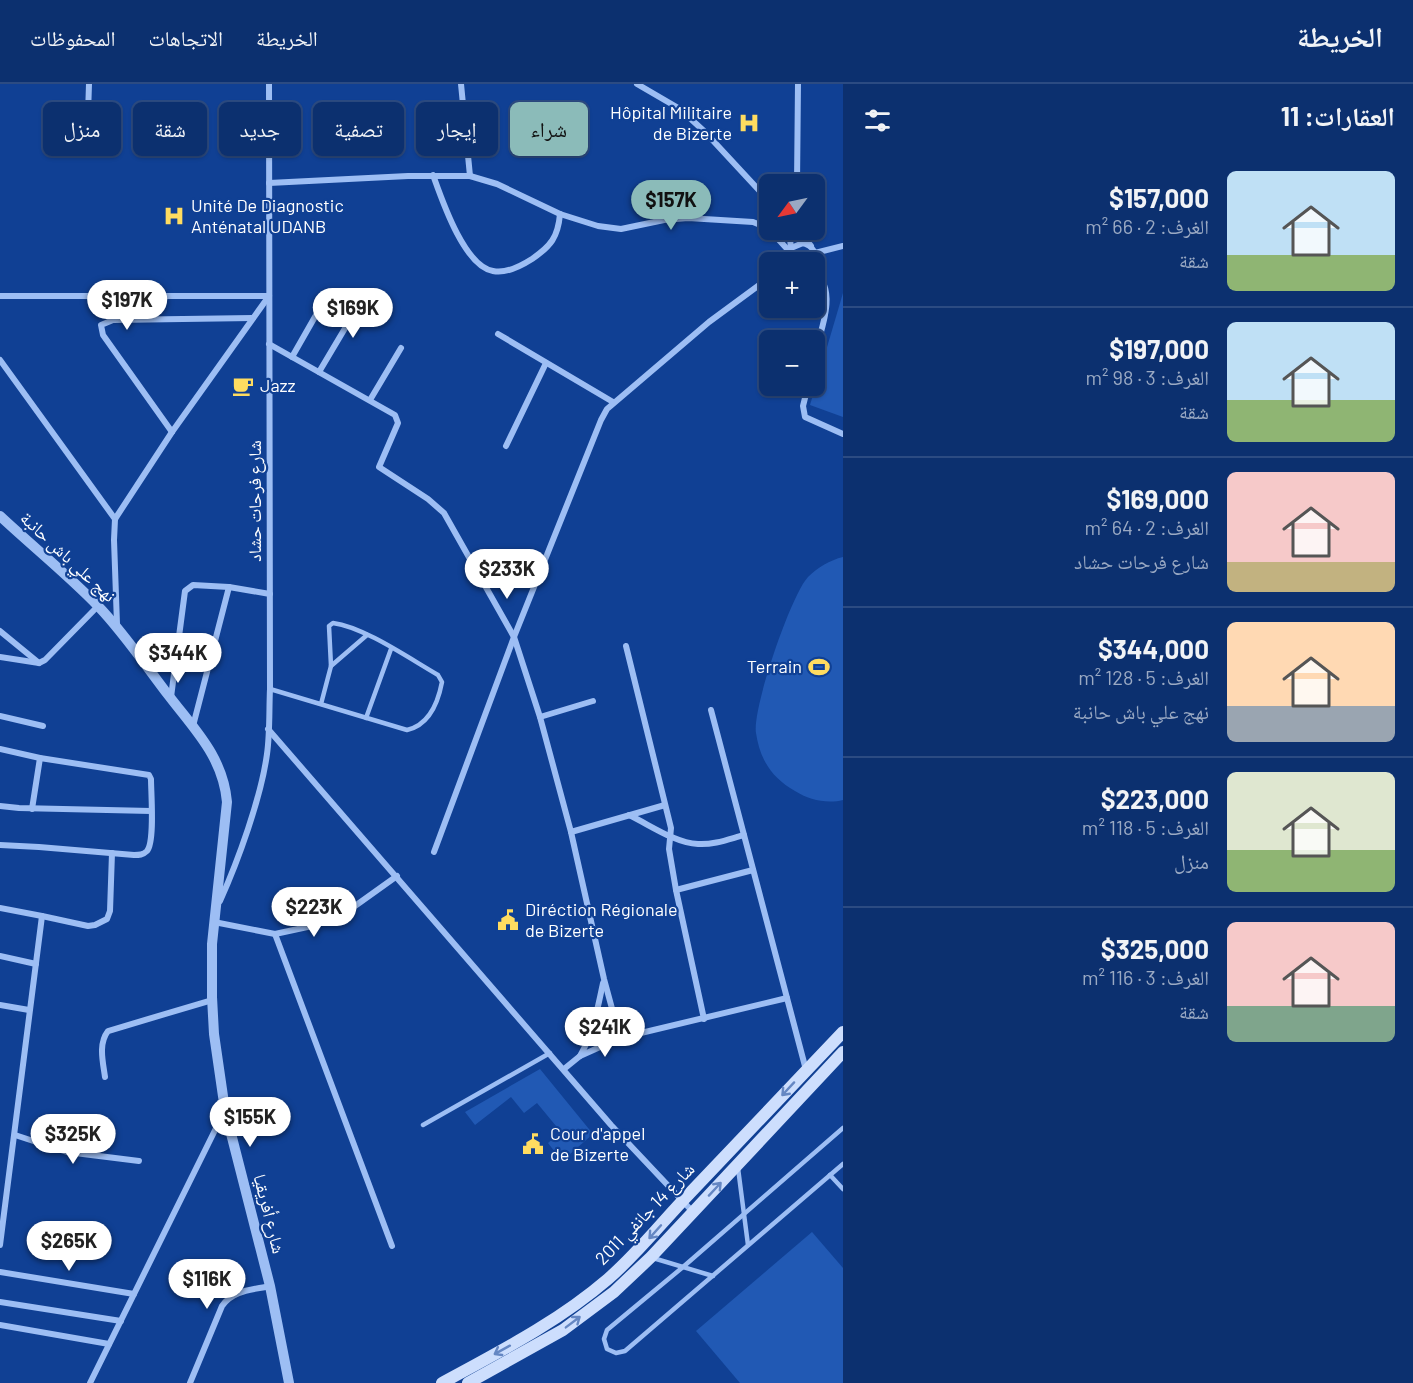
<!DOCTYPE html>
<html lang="ar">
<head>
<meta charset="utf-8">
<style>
  body { margin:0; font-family:Barlow,"Noto Naskh Arabic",sans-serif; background:#153874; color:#f1f3f6; direction:rtl; height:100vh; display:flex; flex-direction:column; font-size:22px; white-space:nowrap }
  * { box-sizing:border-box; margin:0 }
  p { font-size:20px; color:#9aa9c3 }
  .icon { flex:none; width:33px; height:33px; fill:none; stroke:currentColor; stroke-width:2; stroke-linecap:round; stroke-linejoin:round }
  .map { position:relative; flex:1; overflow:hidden; direction:ltr }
  .side { display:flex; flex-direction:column; background:#0c306f; width:570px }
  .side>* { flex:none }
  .banner { position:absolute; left:18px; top:18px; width:570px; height:54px; direction:rtl; display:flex; gap:12px }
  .needle { width:39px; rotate:237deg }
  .controls { position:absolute; left:759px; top:90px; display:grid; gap:12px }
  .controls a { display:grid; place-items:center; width:66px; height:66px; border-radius:9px; background:#0c306f; box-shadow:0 2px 4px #0004,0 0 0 2px #2c4b82; font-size:30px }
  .price { position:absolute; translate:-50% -51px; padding:0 14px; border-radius:21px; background:#fff; color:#222; font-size:20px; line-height:39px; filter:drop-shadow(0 2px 3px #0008) }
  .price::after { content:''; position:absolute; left:50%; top:36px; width:18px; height:14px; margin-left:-9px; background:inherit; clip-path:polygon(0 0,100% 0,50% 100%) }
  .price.on { background:#8bbbb9; color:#111 }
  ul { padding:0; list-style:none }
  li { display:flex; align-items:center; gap:18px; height:150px; padding:0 18px }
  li+li { border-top:2px solid #2c4b82 }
  li span { display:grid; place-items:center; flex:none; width:168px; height:120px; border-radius:9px; color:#555 }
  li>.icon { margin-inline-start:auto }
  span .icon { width:72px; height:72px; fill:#fffc; stroke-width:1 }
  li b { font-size:26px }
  h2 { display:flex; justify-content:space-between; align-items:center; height:72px; padding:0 18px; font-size:26px }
  .chip { padding:0 21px; border-radius:9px; background:#0c306f; box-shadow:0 2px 4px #0004,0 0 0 2px #2c4b82; font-size:21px; line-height:54px }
  .chip.on { background:#8bbbb9; color:#111 }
  header { display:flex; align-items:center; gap:36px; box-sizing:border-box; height:84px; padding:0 30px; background:#0c306f; border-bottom:2px solid #2c4b82 }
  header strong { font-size:28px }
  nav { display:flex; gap:33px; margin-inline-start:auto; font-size:21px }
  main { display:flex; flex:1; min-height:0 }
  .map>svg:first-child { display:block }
</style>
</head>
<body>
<header>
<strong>الخريطة</strong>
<nav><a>الخريطة</a><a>الاتجاهات</a><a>المحفوظات</a></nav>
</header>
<main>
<section class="side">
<h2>العقارات: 11<svg class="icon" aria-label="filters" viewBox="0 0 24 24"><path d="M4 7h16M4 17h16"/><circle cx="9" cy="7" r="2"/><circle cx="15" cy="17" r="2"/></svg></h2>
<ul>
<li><span style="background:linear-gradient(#bfe0f5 70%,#8fb573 0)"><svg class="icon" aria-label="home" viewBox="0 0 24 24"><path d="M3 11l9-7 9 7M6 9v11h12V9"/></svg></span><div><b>$157,000</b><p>الغرف: 2 · 66 m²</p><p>شقة</p></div></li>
<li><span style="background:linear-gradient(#bfe0f5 65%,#8fb573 0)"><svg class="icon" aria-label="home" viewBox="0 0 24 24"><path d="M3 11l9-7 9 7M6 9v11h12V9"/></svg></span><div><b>$197,000</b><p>الغرف: 3 · 98 m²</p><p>شقة</p></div></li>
<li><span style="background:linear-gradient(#f6c9c9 75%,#c2b280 0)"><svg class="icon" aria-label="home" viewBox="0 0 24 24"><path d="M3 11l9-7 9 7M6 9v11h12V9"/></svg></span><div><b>$169,000</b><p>الغرف: 2 · 64 m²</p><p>شارع فرحات حشاد</p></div></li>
<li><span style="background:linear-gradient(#ffd9b3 70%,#9aa5b1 0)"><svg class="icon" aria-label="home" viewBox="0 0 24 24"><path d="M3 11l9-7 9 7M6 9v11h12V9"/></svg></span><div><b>$344,000</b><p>الغرف: 5 · 128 m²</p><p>نهج علي باش حانبة</p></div></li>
<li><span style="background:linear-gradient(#dfe7d0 65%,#8fb573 0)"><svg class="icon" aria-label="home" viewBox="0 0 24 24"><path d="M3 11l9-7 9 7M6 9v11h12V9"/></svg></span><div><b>$223,000</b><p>الغرف: 5 · 118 m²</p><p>منزل</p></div></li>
<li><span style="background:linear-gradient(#f6c9c9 70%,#7fa58c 0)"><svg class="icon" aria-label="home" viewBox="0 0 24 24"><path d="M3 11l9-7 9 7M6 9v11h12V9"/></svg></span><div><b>$325,000</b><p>الغرف: 3 · 116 m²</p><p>شقة</p></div></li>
</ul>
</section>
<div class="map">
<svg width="843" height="1299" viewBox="0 0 843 1299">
  <rect width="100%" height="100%" fill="#104094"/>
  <!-- green -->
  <g fill="#2159b4">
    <polygon points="843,209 843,333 810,321"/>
    <path d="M843 473V716C827 720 809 716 795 707 772 694 760 676 756 649 752 625 791 511 808 493 817 484 830 476 843 473Z"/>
    <polygon points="540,985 593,1050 562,1077 548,1059 561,1048 537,1019 524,1029 511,1013 475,1041 465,1028"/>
    <polygon points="812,1148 843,1184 843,1299 740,1299 696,1247"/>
  </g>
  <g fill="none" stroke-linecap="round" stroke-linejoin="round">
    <!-- service -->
    <g stroke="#9dbef4" stroke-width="4.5">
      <polyline points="331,582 367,551"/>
      <path d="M270 605 407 646C429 641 438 619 442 598L438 591C410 575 364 543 333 539L329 542 331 582 321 620"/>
      <polyline points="366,634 391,565"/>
      <polyline points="423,1041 550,969"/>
      <polyline points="843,1044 683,1183 607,1246 604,1255 607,1265 616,1269 625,1267 843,1080"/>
      <polyline points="738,1084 748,1161"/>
      <polyline points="830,1091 843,1105"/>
      <polyline points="653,1174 713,1192"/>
    </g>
    <!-- minor -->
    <g stroke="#9dbef4" stroke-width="6">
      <polyline points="461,0 470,92"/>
      <polyline points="637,0 680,25 705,48 770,118"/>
      <polyline points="87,61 89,0"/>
      <path d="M433 91C442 116 464 182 493 187 506 190 521 182 532 175 551 162 558 153 560 130"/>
      <polyline points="269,99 408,92 470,92 497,100 560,130 598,142 621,145 664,136 688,134 753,138 768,144 789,167"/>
      <polyline points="797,100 798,0"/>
      <polyline points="789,146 791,164"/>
      <polyline points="798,146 811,162"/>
      <polyline points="815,169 843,162"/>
      <path d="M788 178 787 171 791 164 803 159C813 162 818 170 814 180"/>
      <path d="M814 188C839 205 820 249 814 272"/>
      <polyline points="0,212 269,212"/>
      <polyline points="498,250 613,318"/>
      <polyline points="269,260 395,331 398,339 379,383 428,415 444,429 514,553 540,633 571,748 604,895 620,954"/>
      <polyline points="292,273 328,210"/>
      <polyline points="0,276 115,435"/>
      <polyline points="319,288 366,209"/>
      <polyline points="808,302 803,322 805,333 843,350"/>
      <polyline points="370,316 401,264"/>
      <polyline points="172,348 103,251 101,241 113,236 253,234"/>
      <polyline points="506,362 546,279"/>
      <polyline points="117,540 114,456 115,435 172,348 269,212"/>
      <polyline points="0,547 39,579"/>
      <polyline points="626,562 671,744 669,765 676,806 704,935"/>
      <polyline points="0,573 39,579 45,576 98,522"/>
      <polyline points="171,613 185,507 193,501 229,503 270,510"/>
      <polyline points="711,626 806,986"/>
      <polyline points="0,632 43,642"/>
      <polyline points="540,633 593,617"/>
      <polyline points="193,642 229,503"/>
      <polyline points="268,645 611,1041 693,1128"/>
      <path d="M0 665 40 674 149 691 151 695C151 709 155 758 147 767 143 771 139 771 134 771L39 763 0 761"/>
      <polyline points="0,722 19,724 151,727"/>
      <polyline points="32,725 40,674"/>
      <path d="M629 731C650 741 675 759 698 760 714 761 729 755 744 751"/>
      <polyline points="571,748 665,721"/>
      <polyline points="434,768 514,553 601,336 607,325 709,238 770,193"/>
      <polyline points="676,806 753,786"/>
      <path d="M220 817C238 777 261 714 267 670 270 649 269 626 270 605L269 0"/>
      <polyline points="0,824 42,832 0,1161"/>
      <polyline points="42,832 88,842 95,841 107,835 110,827 112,769"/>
      <polyline points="214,838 275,850 312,842 337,833 355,822 397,792"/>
      <polyline points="275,850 392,1162"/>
      <polyline points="0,872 36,880"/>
      <polyline points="0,921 29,926"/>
      <path d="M580 972C593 950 598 923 603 899"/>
      <polyline points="564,985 580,972 620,954 787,914"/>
      <path d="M105 993C103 978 98 960 108 947L212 916"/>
      <polyline points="15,1051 67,1068 139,1077"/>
      <polyline points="0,1188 134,1210"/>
      <polyline points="0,1218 121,1237"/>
      <polyline points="0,1241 109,1260"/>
      <polyline points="90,1299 224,1028"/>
      <path d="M190 1299 222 1222C233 1206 252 1206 270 1202"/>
    </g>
    <!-- tertiary -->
    <path stroke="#9dbef4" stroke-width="10" d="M0 432C32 462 67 490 98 522 124 549 146 582 169 612 195 646 223 673 227 718L212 860V913L214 950 225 1026 270 1202 289 1299"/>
    <!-- secondary -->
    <g stroke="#cddefd" stroke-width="12">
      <path d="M442 1299C499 1268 558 1238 608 1195 638 1169 662 1138 689 1110 741 1056 792 1002 843 948"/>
      <polyline points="468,1299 563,1246 614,1208 651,1173 843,968"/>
    </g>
  </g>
  <!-- one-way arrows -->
  <defs><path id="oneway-shaft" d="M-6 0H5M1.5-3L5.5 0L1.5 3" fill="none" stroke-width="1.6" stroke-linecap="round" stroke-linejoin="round" transform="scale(1.5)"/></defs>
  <g stroke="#6587c3">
    <use href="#oneway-shaft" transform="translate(788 1005) rotate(133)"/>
    <use href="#oneway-shaft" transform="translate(715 1105) rotate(-47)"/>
    <use href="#oneway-shaft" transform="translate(655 1148) rotate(132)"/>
    <use href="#oneway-shaft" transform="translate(573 1238) rotate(-37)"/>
    <use href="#oneway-shaft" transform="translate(502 1266) rotate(151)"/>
  </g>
  <!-- icons -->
  <defs>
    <symbol id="hospital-bare" viewBox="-9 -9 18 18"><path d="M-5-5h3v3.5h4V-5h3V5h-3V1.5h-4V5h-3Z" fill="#ffdc60" stroke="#104094" stroke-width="2.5" paint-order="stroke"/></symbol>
    <symbol id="cafe-bare" viewBox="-9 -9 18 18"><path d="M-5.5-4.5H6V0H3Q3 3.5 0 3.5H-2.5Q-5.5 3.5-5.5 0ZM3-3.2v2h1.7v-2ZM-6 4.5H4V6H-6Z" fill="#ffdc60" stroke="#104094" stroke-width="2.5" paint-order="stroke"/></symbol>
    <symbol id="stadium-bare" viewBox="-9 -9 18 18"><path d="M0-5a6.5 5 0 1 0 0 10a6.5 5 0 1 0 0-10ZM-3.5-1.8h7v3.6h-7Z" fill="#ffdc60" stroke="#104094" stroke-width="2.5" paint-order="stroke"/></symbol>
    <symbol id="civic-bare" viewBox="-9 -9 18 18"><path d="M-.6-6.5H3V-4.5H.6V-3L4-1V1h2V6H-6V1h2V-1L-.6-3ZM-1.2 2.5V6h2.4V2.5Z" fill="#ffdc60" stroke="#104094" stroke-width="2.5" paint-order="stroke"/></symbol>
  </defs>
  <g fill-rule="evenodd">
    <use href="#hospital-bare" x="734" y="24" width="30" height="30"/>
    <use href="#hospital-bare" x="159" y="117" width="30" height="30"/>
    <use href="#cafe-bare" x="228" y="287" width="30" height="30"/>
    <use href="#stadium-bare" x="804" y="568" width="30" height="30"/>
    <use href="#civic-bare" x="493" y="821" width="30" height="30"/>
    <use href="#civic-bare" x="518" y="1045" width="30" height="30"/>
  </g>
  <g text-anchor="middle" stroke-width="4.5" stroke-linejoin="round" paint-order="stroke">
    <!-- poi labels -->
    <g font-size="18" fill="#fff" stroke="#104094" text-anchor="start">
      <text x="732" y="35" text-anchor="end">Hôpital Militaire<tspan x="732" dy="21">de Bizerte</tspan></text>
      <text x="191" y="128">Unité De Diagnostic<tspan x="191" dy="21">Anténatal UDANB</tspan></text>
      <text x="260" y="308">Jazz</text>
      <text x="802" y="589" text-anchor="end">Terrain</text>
      <text x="525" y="832">Diréction Régionale<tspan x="525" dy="21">de Bizerte</tspan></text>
      <text x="550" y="1056">Cour d'appel<tspan x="550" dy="21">de Bizerte</tspan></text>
    </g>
    <!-- street labels -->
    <g font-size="18" fill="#fff" stroke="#104094">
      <text transform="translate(255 417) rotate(-90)" y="6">شارع فرحات حشاد</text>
      <text transform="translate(68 473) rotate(43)" y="6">نهج علي باش حانبة</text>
      <text transform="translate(269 1130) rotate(76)" y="6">شارع أفريقيا</text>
      <text transform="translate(645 1130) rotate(-46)" y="6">شارع 14 جانفي 2011</text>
    </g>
  </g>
</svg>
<div class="controls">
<a><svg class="needle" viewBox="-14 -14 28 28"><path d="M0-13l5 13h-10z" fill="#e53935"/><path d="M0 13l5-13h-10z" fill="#9aa9c3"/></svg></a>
<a>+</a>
<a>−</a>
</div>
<b class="price on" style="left:671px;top:147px">$157K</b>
<b class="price" style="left:127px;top:247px">$197K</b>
<b class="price" style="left:353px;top:255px">$169K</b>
<b class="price" style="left:507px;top:516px">$233K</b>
<b class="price" style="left:178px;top:600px">$344K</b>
<b class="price" style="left:314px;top:854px">$223K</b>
<b class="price" style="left:605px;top:974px">$241K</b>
<b class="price" style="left:250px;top:1064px">$155K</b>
<b class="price" style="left:73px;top:1081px">$325K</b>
<b class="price" style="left:69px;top:1188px">$265K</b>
<b class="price" style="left:207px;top:1226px">$116K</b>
<div class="banner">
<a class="chip on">شراء</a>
<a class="chip">إيجار</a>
<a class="chip">تصفية</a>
<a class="chip">جديد</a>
<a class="chip">شقة</a>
<a class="chip">منزل</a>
</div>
</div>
</main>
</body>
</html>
